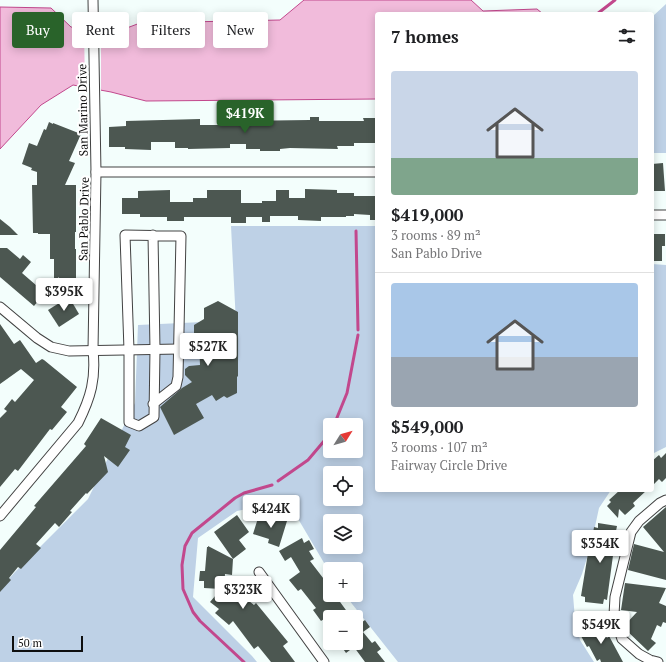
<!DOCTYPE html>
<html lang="en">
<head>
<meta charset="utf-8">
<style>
  body { margin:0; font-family:"PT Serif",serif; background:#f2f2f2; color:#202124; height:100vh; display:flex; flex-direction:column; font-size:15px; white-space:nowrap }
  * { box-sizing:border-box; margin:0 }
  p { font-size:13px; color:#757577 }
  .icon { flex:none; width:22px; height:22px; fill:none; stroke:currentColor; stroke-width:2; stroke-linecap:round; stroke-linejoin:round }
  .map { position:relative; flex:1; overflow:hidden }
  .details { position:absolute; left:375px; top:12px; width:279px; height:480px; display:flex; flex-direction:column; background:#fff; border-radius:4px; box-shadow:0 2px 10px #0003 }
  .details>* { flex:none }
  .top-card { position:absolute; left:12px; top:12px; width:303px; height:36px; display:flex; gap:8px }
  .needle { width:26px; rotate:53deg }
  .buttons { position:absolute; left:323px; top:418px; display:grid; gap:8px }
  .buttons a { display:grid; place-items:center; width:40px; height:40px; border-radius:4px; background:#fff; box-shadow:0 2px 10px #0003; font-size:20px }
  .scale { position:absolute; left:12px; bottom:10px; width:71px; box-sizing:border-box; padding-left:4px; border:2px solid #0f0f0f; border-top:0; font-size:11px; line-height:14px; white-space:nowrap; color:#0f0f0f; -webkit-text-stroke:3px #fff; paint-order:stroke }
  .price { position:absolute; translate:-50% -34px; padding:0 9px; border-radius:4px; background:#fff; color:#222; font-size:13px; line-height:26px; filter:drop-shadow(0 1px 2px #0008) }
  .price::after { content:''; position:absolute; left:50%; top:24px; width:12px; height:9px; margin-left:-6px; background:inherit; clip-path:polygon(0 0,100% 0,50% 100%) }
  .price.active { background:#29632a; color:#fff }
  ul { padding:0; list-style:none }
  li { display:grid; align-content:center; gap:8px; height:212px; padding:0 16px }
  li+li { border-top:1px solid #e0e0e0 }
  li span { display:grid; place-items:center; height:124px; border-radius:4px; color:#555 }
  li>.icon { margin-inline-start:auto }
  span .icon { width:72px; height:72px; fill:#fffc; stroke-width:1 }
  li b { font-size:17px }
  h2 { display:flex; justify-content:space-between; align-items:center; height:48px; padding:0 16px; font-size:17px }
  .chip { padding:0 14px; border-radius:4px; background:#fff; box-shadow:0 2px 10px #0003; font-size:14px; line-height:36px }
  .chip.active { background:#29632a; color:#fff }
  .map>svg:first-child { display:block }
</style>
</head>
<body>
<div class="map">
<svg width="666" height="662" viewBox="0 0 666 662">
  <rect width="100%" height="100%" fill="#f3fefc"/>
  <!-- green -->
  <g fill="#bed1e6" fill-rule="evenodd">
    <polygon points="666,4 666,153 652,153 652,17"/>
    <path d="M231 226H377V490H611L599 508 591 545 582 574 573 595 575 619 580 640 594 662H398L345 595H356V569H330V573L297 517 257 507 237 511 198 538 193 597 252 656 257 662H0V589L15 572 88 499 135 403 138 325 203 322 236 323ZM330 425H356V451H330ZM330 473H356V499H330ZM330 521H356V547H330Z"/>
    <polygon points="652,264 666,265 666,447 652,454"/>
  </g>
  <!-- water -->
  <polygon fill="#f1bbdb" stroke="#c2488d" points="304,0 471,0 483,11 537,9 543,14 377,14 377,99 146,101 111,92 73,85 41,105 0,149 0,7 51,8 71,27 111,34 140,23 280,20"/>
  <!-- pier -->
  <polygon fill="#f3fefc" points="84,27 101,30 101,92 85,89"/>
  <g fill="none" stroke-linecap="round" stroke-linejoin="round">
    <!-- stream -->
    <g stroke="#c2488d" stroke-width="3">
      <polyline points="597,14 615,0"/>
      <polyline points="356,231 358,330"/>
      <polyline points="334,425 347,393 358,335"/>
      <polyline points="278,481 308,460 330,434"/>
      <polyline points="244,662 200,621 193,612 183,589 182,565 185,546 192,533 235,498 244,493 272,485"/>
    </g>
  </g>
  <!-- building -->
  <g fill="#4c5751">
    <polygon points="310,117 319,117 319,121 364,121 363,118 377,118 377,143 354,143 354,146 337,146 338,149 290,148 280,149 280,151 260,151 260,149 246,149 246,144 230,144 230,148 188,149 188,148 175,148 175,142 151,142 151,150 125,149 125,147 109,147 109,127 126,126 126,121 200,119 200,125 224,125 224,121 310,120"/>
    <polygon points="49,122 53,124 53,123 81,134 69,161 75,163 65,185 76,185 76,232 75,232 75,249 76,249 76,289 59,289 59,277 54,282 54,259 50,259 50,234 38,234 38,233 33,233 32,185 37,185 37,172 31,170 32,168 22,164 29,143 37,146 44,129 46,130"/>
    <polygon points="663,163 665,191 654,191 653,186 652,186 652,164"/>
    <polygon points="305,189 337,190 337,193 354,193 354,196 377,196 377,220 370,220 370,215 354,214 354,216 346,216 346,217 321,217 321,221 298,220 298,216 270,216 270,222 262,222 262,217 246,217 246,223 231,223 231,217 184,217 184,221 167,221 167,217 140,217 140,214 122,214 122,198 138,198 138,191 170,190 170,202 193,202 193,198 207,198 207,190 241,190 241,203 262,203 262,201 276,201 276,190 289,190 289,198 305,198"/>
    <polygon points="0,219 10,227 18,235 0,235"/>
    <polygon points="653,234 665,234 665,246 662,246 662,261 652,261 652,237 653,237"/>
    <polygon points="0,248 7,248 20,259 23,255 31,262 22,273 37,286 40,282 48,289 34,306 0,277"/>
    <polygon points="69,297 79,314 59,327 48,310"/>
    <polygon points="218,301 238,312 238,376 237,377 237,393 227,398 224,396 216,401 212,395 196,404 204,418 174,435 160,407 182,388 192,382 185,375 185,369 189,366 200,365 199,343 194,340 194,325 204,319 204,308"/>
    <polygon points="0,324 14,344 20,340 36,363 42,359 44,360 77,387 61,407 67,412 52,430 50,429 18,471 15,469 0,487 0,418 7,411 4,409 12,399 15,402 34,380 21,369 0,384"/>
    <polygon points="101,418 131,435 125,447 130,450 118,467 104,456 108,472 87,494 86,493 70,511 72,512 59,527 55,523 36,544 41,548 21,569 18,567 9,578 11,580 0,592 0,550 36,507 34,506 86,446 84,444"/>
    <polygon points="666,453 666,478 662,482 659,479 652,486 652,461 659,455 661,458"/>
    <polygon points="620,490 647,490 633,503 635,506 625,515 619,509 618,518 607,506 611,502 609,500"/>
    <polygon points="666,507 666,580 628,570 634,544 664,552 643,527"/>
    <polygon points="271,514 282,517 282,519 287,521 279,547 268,543 269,539 253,534 259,515 270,518"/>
    <polygon points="237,515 249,532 239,540 246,549 233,559 214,532"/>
    <polygon points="598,523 617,526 616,531 619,531 617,548 614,548 607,600 604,599 603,604 585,602 585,597 581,596 588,553 590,553 594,527 598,528"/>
    <polygon points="302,538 304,543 309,540 314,549 309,551 314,559 310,561 330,587 330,595 335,595 351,617 327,617 321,621 313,610 316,608 301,589 298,591 289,580 300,572 291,557 285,561 279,551"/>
    <polygon points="208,546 233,559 232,575 225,574 224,589 223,589 235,599 240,594 254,605 256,603 288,642 283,646 295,662 271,662 258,646 254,649 233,621 229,625 215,613 219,609 210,602 221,589 204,588 204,581 199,581 200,571 205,571 207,547 208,547"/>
    <polygon points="625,583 666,588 659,603 666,606 666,623 663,622 661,627 657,625 651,639 656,643 648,651 625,629 624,626 637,612 621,610"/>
    <polygon points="365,620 370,627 363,632 372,643 375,641 381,649 377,652 385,662 365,662 354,647 346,653 339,643 356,643 356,622 358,625"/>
    <polygon points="595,623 599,628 601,627 607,638 609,636 623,662 601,662 600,659 597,661 589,646 587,647 581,636 584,634 582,630"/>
  </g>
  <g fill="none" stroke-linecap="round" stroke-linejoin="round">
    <defs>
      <g id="minor">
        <polyline points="96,172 377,172"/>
        <polyline points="652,215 666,215"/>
        <polyline points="153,235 155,349 154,417 139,426 129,422 129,350 125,235 181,236 178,377 176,386 153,404"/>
        <polyline points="0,307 37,338 51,347 69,351 179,349"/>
        <path d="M0 516 78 423C91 397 96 379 93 350L96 172 93 0"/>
        <polyline points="259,572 324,662"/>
        <polyline points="658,662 650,660 639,654 622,639 614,615 615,597 631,532 639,521 660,503 666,500"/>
      </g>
    </defs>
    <!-- minor casing -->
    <use href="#minor" stroke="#424242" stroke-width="11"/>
    <!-- minor -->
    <use href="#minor" stroke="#fff" stroke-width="9"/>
  </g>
  <g text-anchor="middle" stroke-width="4" stroke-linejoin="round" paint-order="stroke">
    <!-- street labels -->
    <g font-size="12" fill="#0f0f0f" stroke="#fff">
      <text transform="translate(83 110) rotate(-91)" y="4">San Marino Drive</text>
      <text transform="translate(84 219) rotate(-89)" y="4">San Pablo Drive</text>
    </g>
  </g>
</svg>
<div class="buttons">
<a><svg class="needle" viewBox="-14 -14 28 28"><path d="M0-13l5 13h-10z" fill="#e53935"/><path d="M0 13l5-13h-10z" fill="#757577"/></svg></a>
<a><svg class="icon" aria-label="locate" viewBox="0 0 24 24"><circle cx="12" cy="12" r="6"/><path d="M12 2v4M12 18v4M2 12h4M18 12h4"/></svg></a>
<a><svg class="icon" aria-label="layers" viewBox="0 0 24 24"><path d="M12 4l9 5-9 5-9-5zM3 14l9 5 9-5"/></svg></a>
<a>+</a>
<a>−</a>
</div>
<div class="scale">50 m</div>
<b class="price active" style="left:245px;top:134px">$419K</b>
<b class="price" style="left:64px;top:312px">$395K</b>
<b class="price" style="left:208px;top:367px">$527K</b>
<b class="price" style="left:271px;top:529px">$424K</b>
<b class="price" style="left:600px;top:564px">$354K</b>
<b class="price" style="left:243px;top:610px">$323K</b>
<b class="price" style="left:601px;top:645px">$549K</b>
<div class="top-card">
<a class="chip active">Buy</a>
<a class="chip">Rent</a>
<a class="chip">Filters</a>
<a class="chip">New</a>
</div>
<section class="details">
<h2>7 homes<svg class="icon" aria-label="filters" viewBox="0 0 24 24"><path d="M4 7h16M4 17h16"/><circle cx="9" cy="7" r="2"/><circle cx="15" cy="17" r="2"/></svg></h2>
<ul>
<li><span style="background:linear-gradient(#c9d6e8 70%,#7fa58c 0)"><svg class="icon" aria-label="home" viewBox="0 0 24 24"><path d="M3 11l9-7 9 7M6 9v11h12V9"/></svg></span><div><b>$419,000</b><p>3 rooms · 89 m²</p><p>San Pablo Drive</p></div></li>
<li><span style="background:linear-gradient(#a9c7e8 60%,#9aa5b1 0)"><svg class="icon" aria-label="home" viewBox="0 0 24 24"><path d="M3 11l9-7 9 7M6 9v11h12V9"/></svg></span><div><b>$549,000</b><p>3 rooms · 107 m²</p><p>Fairway Circle Drive</p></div></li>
</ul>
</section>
</div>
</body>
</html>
